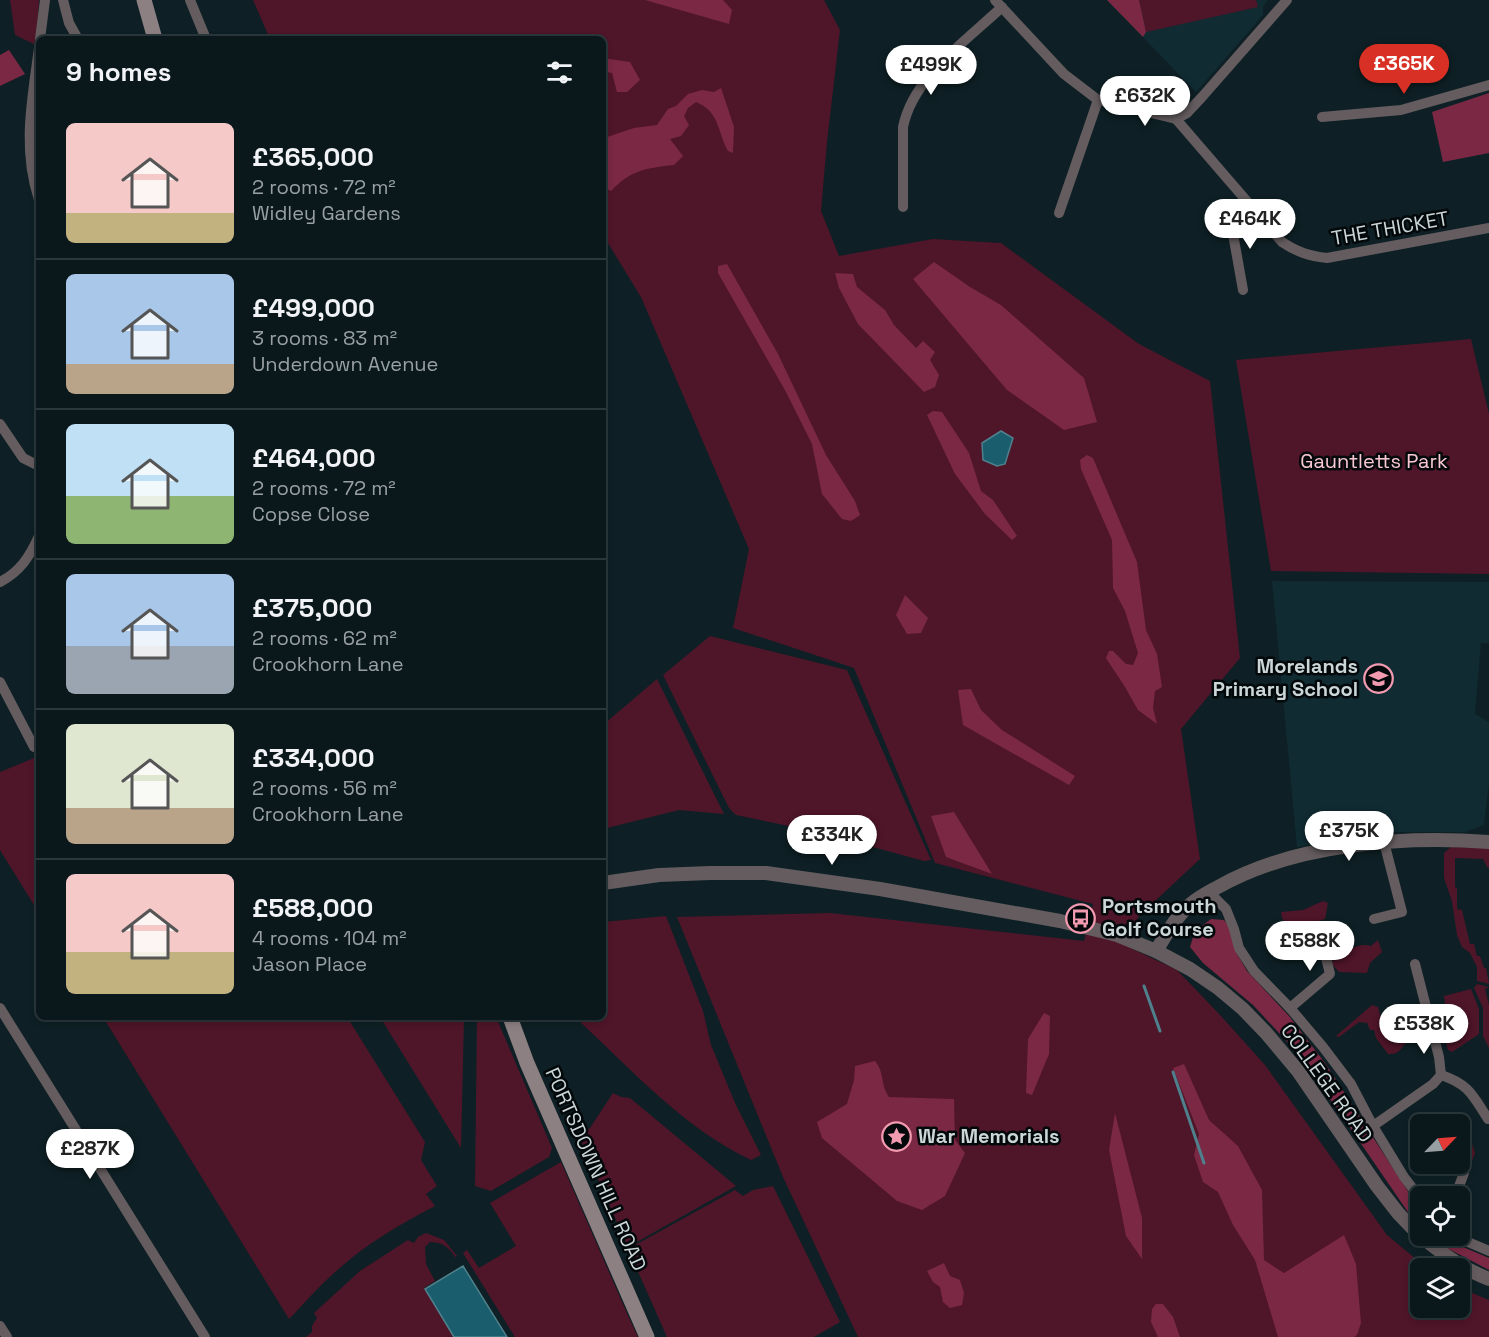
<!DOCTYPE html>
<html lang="en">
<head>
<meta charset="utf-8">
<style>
  body { margin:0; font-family:"Space Grotesk",sans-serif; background:#132125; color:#f1f3f6; height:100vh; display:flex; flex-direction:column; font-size:22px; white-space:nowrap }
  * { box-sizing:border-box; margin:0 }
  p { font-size:20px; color:#99a0a3 }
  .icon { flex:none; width:33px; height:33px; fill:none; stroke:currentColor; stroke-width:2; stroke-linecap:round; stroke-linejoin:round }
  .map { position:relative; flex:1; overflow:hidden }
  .details { position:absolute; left:36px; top:36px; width:570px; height:984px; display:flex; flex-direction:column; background:#0a181c; border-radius:9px; box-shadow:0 3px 9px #0003,0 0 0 2px #2a373b }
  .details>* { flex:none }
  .needle { width:39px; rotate:65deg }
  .fabs { position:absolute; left:1410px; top:1114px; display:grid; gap:12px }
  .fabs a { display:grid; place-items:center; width:60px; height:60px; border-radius:9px; background:#0a181c; box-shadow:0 3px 9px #0003,0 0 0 2px #2a373b; font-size:30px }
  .price { position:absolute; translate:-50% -51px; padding:0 14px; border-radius:21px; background:#fff; color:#222; font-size:20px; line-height:39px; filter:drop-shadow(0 2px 3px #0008) }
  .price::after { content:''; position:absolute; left:50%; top:36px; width:18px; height:14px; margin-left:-9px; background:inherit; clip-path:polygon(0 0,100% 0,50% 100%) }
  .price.on { background:#d93025; color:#fff }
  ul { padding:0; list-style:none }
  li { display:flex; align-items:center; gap:18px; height:150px; padding:0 30px }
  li+li { border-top:2px solid #2a373b }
  li span { display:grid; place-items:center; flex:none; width:168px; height:120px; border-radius:9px; color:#555 }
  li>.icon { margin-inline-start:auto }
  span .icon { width:72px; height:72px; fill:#fffc; stroke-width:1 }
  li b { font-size:26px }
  h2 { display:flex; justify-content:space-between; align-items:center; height:72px; padding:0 30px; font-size:26px }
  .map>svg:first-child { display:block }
</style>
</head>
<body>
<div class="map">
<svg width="1489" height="1337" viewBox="0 0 1489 1337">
  <rect width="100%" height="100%" fill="#0e2025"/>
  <!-- built -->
  <g fill="#102b32">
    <polygon points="1107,0 1268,0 1263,7 1263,15 1196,92"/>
    <polygon points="1272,581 1489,582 1489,643 1481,643 1475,714 1489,722 1489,783 1484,825 1465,832 1386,832 1297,847"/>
  </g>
  <!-- green -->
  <g fill="#4f1529">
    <polygon points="10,0 39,0 36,45 15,35"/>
    <polygon points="253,0 824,0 840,30 827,142 821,211 839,256 933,239 1001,243 1139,344 1210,381 1240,658 1181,729 1200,859 1138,917 1126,946 1177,970 1221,1016 1265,1065 1387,1235 1428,1269 1420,1269 1420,1308 1460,1308 1460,1288 1489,1300 1489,1337 858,1337 783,1177 677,917 830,913 1084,941 1093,904 935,863 854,668 733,628 749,549 641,297 603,235 603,39 270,39"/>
    <polygon points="1139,0 1256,0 1258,7 1146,32"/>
    <polygon points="1471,339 1489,414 1489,574 1271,571 1236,360"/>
    <polygon points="710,636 847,670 931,860 924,861 818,832 736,815 729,808 663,675"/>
    <polygon points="657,679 724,814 679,810 603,829 603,725"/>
    <polygon points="39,756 39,913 0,850 0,772"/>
    <polygon points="1451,847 1489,848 1489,868 1487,867 1483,859 1455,858 1455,887 1457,888 1457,909 1462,910 1470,944 1474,944 1477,956 1480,956 1484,968 1486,968 1489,984 1477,981 1477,967 1470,953 1462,947 1457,935 1452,901 1444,878 1444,853"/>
    <polygon points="1323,901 1328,903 1325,919 1315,922 1294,934 1282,918 1281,912 1303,910"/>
    <path d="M666 916 703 1011 711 1045 735 1103 761 1155 751 1160C682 1127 630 1068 575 1017H603V922Z"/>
    <path d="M1378 940 1382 952 1370 963 1367 973 1339 972 1333 965 1332 961 1340 959 1337 950 1345 954C1351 947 1362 943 1371 946Z"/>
    <polygon points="1477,984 1489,987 1485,989 1489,1005 1489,1048 1483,1036 1483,1008 1474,988"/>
    <polygon points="1471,989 1479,1009 1479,1034 1452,1052 1448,1050 1438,1011 1446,1009 1444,996"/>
    <path d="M1372 1005 1378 1007 1383 1026 1390 1034 1395 1030 1416 1025 1418 1034C1415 1036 1411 1037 1409 1040 1401 1046 1401 1055 1388 1054L1376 1038 1374 1030H1370L1367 1023 1359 1022 1339 1037 1336 1036Z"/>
    <path d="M103 1017H347L425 1142 421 1160 437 1186 426 1194 435 1206C398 1225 361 1247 331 1276 316 1289 303 1305 289 1319Z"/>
    <polygon points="380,1017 464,1017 461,1148"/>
    <polygon points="477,1017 496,1017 552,1148 549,1157 491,1191 475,1186"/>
    <polygon points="613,1093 621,1097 630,1098 736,1186 628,1247 579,1136 590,1128"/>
    <polygon points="1462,1128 1470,1138 1475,1153 1471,1163 1460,1160 1460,1130"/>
    <polygon points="561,1162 629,1318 638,1337 515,1337 463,1253 467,1250 479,1268 516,1246 490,1203"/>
    <polygon points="773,1186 840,1322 814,1337 667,1337 628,1249 735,1190 743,1196 753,1190"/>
    <path d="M426 1233 444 1240 457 1256 455 1257C449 1247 442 1242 430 1242L425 1247 426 1264 435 1281 424 1288 454 1337H306L312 1332V1326L317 1318 314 1313 360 1271 408 1240 414 1243 418 1237Z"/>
  </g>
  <!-- forest -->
  <g fill="#7a2843">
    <polygon points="645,0 723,0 732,10 729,24"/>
    <polygon points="1107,0 1139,0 1146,32 1143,37"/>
    <polygon points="9,50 25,74 0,86 0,55"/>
    <polygon points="603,58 630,62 640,80 627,92 617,92 612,73 603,71"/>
    <path d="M721 88 734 127 733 153 728 151C717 131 720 112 696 102L688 108 684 116 689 125 681 136 670 139 683 156 674 165C646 168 631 170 611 191L603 187V136L607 137 634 128 657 125 668 109 676 106 688 94 702 90 714 92Z"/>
    <polygon points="1489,93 1489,153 1443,162 1432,112"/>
    <polygon points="934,262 970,287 1001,305 1084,378 1097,422 1064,430 1007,390 913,279"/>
    <polygon points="727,264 778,354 826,455 855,501 860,515 851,521 842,519 822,494 812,444 786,392 718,273 718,266"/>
    <polygon points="835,273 853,274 857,287 885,310 894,325 916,348 923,341 935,352 930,360 939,375 935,387 924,392 858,324 839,288"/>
    <polygon points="933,411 942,412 969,453 981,491 993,500 1017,536 1012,540 985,514 955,474 927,415"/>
    <polygon points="1087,455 1093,458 1137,562 1146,630 1157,654 1162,687 1155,691 1153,708 1157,724 1138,710 1125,687 1106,658 1109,651 1113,651 1126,664 1133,665 1138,653 1125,611 1113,588 1112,540 1081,469 1080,460"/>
    <polygon points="905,595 928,618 921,633 907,634 896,615"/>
    <polygon points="971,689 981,710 1002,730 1075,776 1069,785 963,725 958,690"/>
    <polygon points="954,812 992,874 946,857 931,816"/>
    <polygon points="1211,919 1224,920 1228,925 1237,954 1247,971 1289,1016 1325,1063 1409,1193 1420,1206 1420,1225 1412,1218 1340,1113 1292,1047 1253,1005 1203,963 1190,947 1195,931"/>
    <polygon points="1044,1013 1050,1016 1049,1054 1032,1095 1026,1093 1028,1039"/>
    <path d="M875 1061C885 1073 880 1084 889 1097L954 1099 955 1140 965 1153 945 1196 922 1210 897 1201 822 1138 817 1122 847 1104 854 1080 855 1066Z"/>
    <polygon points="1184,1064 1209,1120 1238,1146 1262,1190 1264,1260 1284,1273 1344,1235 1356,1264 1361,1323 1357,1335 1354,1337 1278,1337 1255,1260 1233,1225 1218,1192 1203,1182 1194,1155 1199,1134 1173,1068"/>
    <polygon points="1115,1113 1142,1218 1142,1259 1126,1236 1109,1150"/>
    <polygon points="1433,1236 1450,1236 1463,1247 1489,1258 1489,1270 1447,1248"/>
    <polygon points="944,1263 950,1276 960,1280 964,1293 962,1305 950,1308 943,1302 940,1287 933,1282 927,1271"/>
    <polygon points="1156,1304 1163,1304 1173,1317 1180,1337 1158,1337 1151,1322 1152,1309"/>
  </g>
  <!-- water -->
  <g fill="#1a5d6d" stroke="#4f818d" stroke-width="1.5">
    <polygon points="1001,431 1013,438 1005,464 997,466 983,460 982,443"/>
    <polygon points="463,1266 507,1337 454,1337 425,1289"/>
  </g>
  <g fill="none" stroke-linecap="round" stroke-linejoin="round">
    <!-- stream -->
    <g stroke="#4f818d" stroke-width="3">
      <polyline points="1144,986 1160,1031"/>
      <polyline points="1173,1072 1204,1163"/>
    </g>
    <!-- minor -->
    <g stroke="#645c5e" stroke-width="10">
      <polyline points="63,0 69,23 78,39"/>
      <polyline points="190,0 206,39"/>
      <polyline points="995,0 1064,74 1098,100 1176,119 1187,113 1202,97 1287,0"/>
      <polyline points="40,39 45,0"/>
      <path d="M39 48C32 101 22 148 39 200"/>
      <polyline points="1322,117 1401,110 1489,85"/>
      <path d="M1176 119 1282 242C1297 252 1309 256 1327 258L1489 228"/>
      <path d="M903 207V127C913 77 966 41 1002 7"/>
      <polyline points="1059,213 1098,100"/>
      <polyline points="1243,290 1233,234 1239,224 1252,208"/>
      <polyline points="0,424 23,458 39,466"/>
      <path d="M0 582C20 572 30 556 39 536"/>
      <polyline points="0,682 34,747"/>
      <polyline points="1209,892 1226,909 1234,929 1239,948 1254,971 1290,1008 1323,1047 1351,1084 1373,1126 1404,1177 1420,1198"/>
      <polyline points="1374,919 1402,912 1384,842"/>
      <polyline points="0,1008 205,1337"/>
      <polyline points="1290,1008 1330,974 1320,933"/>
      <path d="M1441 1075C1469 1084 1473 1096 1488 1119"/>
      <polyline points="1373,1126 1433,1084 1441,1075 1439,1057 1415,964"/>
      <polyline points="1455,1197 1464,1173"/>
      <polyline points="1460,1236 1468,1242 1489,1251"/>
      <polyline points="0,1326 7,1337"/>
    </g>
    <!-- tertiary -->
    <g stroke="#645c5e" stroke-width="14">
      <polyline points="603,883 659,875 710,873 766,873 880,889 1060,921 1117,935 1156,951 1190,969 1218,988 1243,1009 1267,1034 1298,1071 1377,1186 1398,1213 1420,1236"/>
      <path d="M1156 951C1166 935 1176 916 1191 904 1199 897 1209 892 1218 887 1296 843 1402 836 1489 842"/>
      <path d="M1421 1236C1442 1254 1463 1269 1489 1279"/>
    </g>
    <!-- secondary -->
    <g stroke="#8d8082" stroke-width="15">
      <polyline points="144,0 155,39"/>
      <polyline points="510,1017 527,1063 647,1337"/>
    </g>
  </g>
  <!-- icons -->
  <defs>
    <symbol id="school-ring" viewBox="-11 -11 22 22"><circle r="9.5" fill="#03080a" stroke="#f29ab0" stroke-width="1.5"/><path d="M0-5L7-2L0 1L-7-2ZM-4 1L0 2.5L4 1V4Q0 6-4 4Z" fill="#f29ab0"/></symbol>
    <symbol id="bus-ring" viewBox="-11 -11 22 22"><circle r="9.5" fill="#03080a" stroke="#f29ab0" stroke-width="1.5"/><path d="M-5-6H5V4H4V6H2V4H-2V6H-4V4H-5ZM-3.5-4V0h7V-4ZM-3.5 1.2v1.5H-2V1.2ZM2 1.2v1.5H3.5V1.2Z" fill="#f29ab0"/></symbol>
    <symbol id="sight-ring" viewBox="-11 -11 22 22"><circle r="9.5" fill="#03080a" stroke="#f29ab0" stroke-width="1.5"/><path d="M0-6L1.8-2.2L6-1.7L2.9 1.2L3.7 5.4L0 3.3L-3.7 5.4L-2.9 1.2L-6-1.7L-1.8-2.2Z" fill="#f29ab0"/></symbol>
  </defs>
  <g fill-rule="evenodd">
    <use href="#school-ring" x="1362" y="662" width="33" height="33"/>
    <use href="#bus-ring" x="1064" y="902" width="33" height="33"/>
    <use href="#sight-ring" x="880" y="1120" width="33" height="33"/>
  </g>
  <g text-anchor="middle" stroke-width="5" stroke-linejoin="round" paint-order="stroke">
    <!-- street labels -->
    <g font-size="20" fill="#cbd6d9" stroke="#03080a">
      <text transform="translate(1390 228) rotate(-10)" y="7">THE THICKET</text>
      <text transform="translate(1327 1083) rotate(54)" y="7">COLLEGE ROAD</text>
      <text transform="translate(596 1169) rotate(66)" y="7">PORTSDOWN HILL ROAD</text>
    </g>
    <!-- park labels -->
    <g font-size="20" fill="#fac8d3" stroke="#03080a">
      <text x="1374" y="468">Gauntletts Park</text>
    </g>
    <!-- poi labels -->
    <g font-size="20" font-weight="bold" fill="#cbd6d9" stroke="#03080a" text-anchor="start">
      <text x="1358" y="673" text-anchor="end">Morelands<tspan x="1358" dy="23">Primary School</tspan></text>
      <text x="1102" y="913">Portsmouth<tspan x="1102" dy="23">Golf Course</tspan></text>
      <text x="918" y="1143">War Memorials</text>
    </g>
  </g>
</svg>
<div class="fabs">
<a><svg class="needle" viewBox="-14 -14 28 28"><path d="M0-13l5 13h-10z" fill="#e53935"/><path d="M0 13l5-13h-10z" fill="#99a0a3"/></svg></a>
<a><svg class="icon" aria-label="locate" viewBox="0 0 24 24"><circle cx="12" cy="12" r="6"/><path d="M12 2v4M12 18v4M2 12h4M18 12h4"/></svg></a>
<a><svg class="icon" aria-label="layers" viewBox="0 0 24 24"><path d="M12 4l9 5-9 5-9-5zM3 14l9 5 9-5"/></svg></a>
</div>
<b class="price on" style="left:1404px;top:95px">£365K</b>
<b class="price" style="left:931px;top:96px">£499K</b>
<b class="price" style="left:1145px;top:127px">£632K</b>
<b class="price" style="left:1250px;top:250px">£464K</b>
<b class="price" style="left:1349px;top:862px">£375K</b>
<b class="price" style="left:832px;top:866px">£334K</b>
<b class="price" style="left:1310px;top:972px">£588K</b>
<b class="price" style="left:1424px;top:1055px">£538K</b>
<b class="price" style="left:90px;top:1180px">£287K</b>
<section class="details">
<h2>9 homes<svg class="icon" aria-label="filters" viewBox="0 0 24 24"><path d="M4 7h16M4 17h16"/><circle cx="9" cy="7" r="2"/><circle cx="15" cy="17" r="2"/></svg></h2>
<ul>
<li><span style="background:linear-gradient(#f6c9c9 75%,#c2b280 0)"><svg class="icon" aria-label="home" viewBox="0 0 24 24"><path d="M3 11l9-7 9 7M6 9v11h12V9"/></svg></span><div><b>£365,000</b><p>2 rooms · 72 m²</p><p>Widley Gardens</p></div></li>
<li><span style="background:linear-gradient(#a9c7e8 75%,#b9a48a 0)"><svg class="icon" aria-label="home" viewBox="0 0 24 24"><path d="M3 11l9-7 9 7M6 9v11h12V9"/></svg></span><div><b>£499,000</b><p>3 rooms · 83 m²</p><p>Underdown Avenue</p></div></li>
<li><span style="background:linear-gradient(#bfe0f5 60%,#8fb573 0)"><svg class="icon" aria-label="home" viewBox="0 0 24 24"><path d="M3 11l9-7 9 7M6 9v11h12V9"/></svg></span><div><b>£464,000</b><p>2 rooms · 72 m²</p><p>Copse Close</p></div></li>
<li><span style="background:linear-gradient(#a9c7e8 60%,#9aa5b1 0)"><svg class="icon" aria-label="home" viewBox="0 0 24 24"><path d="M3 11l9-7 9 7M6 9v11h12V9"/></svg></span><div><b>£375,000</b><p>2 rooms · 62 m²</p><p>Crookhorn Lane</p></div></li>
<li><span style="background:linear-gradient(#dfe7d0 70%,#b9a48a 0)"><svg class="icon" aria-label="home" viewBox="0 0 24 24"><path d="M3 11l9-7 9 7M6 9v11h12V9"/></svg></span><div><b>£334,000</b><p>2 rooms · 56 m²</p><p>Crookhorn Lane</p></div></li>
<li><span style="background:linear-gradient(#f6c9c9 65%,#c2b280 0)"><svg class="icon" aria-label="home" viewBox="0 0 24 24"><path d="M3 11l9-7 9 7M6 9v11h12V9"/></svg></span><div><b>£588,000</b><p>4 rooms · 104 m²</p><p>Jason Place</p></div></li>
</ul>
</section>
</div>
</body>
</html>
